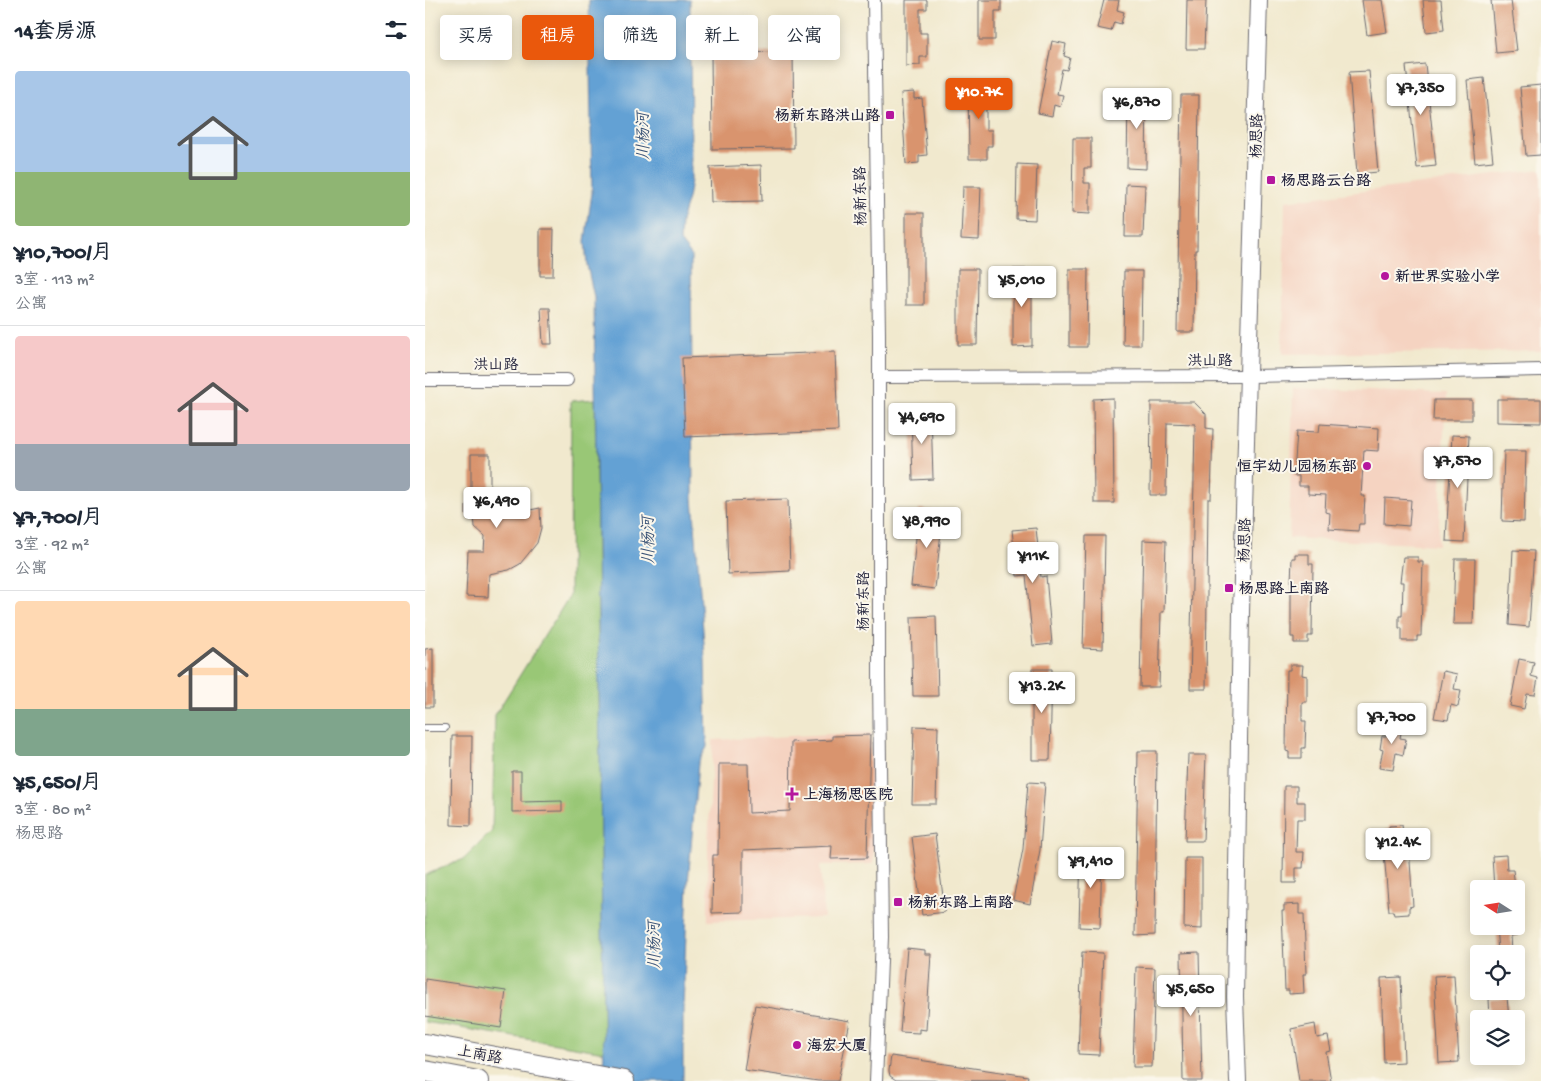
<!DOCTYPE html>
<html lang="zh">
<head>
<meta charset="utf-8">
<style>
  body { margin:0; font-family:"Gochi Hand","LXGW WenKai TC",sans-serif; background:#f6f6f7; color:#1f2937; height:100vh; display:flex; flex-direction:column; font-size:19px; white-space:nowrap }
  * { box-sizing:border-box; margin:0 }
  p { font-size:16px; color:#747a83 }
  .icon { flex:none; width:28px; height:28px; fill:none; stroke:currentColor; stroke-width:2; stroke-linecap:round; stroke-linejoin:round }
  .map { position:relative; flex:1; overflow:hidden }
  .side { display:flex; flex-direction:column; background:#fff; width:425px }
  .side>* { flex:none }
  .top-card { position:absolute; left:15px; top:15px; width:475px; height:45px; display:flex; gap:10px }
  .needle { width:32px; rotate:282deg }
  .controls { position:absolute; left:1045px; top:880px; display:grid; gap:10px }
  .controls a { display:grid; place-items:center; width:55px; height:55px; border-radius:5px; background:#fff; box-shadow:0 2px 12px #0003; font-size:25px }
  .price { position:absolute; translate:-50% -42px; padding:0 11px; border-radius:5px; background:#fff; color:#222; font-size:16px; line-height:32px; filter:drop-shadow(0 1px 2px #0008) }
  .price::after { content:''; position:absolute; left:50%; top:30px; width:15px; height:11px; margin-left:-8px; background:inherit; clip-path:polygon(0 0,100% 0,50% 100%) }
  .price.current { background:#ea580c; color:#fff }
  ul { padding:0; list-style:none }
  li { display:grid; align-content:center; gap:10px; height:265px; padding:0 15px }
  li+li { border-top:1px solid #e0e1e3 }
  li span { display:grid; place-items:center; height:155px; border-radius:5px; color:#555 }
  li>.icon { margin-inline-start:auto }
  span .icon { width:90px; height:90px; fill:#fffc; stroke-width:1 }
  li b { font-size:21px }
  h2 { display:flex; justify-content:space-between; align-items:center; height:60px; padding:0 15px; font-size:21px }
  .pill { padding:0 18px; border-radius:5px; background:#fff; box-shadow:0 2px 12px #0003; font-size:18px; line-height:45px }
  .pill.current { background:#ea580c; color:#fff }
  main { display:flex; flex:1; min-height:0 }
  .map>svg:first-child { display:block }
</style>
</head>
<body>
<main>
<section class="side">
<h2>14套房源<svg class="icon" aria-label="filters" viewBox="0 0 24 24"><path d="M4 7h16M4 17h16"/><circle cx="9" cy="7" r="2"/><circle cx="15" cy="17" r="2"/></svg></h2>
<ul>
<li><span style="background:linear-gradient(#a9c7e8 65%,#8fb573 0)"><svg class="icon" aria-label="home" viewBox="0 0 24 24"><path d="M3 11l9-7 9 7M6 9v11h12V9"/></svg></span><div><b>¥10,700/月</b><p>3室 · 113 m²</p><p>公寓</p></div></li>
<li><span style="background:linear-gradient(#f6c9c9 70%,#9aa5b1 0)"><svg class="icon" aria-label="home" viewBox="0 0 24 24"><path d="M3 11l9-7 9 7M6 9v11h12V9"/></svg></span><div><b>¥7,700/月</b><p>3室 · 92 m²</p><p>公寓</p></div></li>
<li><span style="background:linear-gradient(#ffd9b3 70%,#7fa58c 0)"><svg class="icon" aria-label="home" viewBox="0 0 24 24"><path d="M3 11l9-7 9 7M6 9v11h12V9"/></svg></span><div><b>¥5,650/月</b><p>3室 · 80 m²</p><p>杨思路</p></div></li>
</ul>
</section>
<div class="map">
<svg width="1116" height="1081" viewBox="0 0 1116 1081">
  <rect width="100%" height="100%" fill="#fbf7ec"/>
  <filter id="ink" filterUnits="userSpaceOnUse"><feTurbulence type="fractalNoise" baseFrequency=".02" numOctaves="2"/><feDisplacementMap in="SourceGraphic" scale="10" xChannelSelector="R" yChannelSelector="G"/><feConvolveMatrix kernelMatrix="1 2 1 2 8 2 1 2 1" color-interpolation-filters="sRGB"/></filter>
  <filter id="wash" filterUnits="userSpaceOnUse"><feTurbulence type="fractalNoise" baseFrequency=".0096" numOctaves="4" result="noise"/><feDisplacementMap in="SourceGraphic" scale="20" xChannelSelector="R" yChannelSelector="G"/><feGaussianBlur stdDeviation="1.12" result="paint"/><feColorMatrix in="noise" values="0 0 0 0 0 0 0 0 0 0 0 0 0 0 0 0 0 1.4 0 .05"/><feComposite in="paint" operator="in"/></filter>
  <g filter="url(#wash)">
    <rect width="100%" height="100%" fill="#f1e9ce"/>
    <!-- built -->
    <g fill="#f5d3c1">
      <polygon points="1116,169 1116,351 857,354 860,201"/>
      <polygon points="868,388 1021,394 1013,545 864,538"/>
      <polygon points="446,732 449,864 395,865 399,918 283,921 283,848 288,740"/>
    </g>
    <!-- green -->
    <polygon fill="#99c776" stroke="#5e7458" points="170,399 179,1052 0,1022 0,875 39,859 67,831 70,715 145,595 146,401"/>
    <!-- water -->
    <polygon fill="#63a1d4" stroke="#426288" points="164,0 265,0 266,181 263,198 256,221 255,241 266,255 268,498 280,657 282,747 273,763 263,883 258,1008 258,1081 179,1081 169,297 162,265 160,241 167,193"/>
    <g id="blocks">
      <!-- building -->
      <g fill="#d9946e">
        <polygon points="481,0 502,0 502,9 495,9 495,33 502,33 502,57 495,57 495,65 481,66"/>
        <polygon points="554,0 576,0 576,11 570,11 570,40 554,40"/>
        <polygon points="679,0 694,0 692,10 699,12 696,24 689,22 686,31 672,28"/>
        <polygon points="762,0 781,0 779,49 761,49"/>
        <polygon points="937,0 957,0 962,32 942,35"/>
        <polygon points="998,0 1016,0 1019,30 1001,32"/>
        <polygon points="1066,0 1086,0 1092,51 1071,53"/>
        <polygon points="627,41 641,44 639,56 645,58 642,70 637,69 632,94 638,95 635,107 629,105 627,116 613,113"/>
        <polygon points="368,52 369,148 287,149 286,53"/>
        <polygon points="1000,64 1011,166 992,168 981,66"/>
        <polygon points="944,71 953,172 932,174 924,72"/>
        <polygon points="1059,78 1068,161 1050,163 1042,80"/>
        <polygon points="543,82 561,82 561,89 566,89 566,108 561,108 561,130 567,130 567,146 562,146 562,159 544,159"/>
        <polygon points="1116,85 1116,155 1101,156 1095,87"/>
        <polygon points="489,92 489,99 497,98 502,155 494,156 494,163 481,164 476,93"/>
        <polygon points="703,92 722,92 721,169 702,168"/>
        <polygon points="756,95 774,95 772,250 770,250 769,332 752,332"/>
        <polygon points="648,138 666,138 666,168 659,168 659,183 665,183 665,214 647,213"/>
        <polygon points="592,164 612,165 610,220 591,219"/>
        <polygon points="336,165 337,201 286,202 285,167"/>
        <polygon points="701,184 720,185 718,237 700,237"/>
        <polygon points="538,187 556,187 554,240 536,239"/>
        <rect x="481" y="213" width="18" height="92"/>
        <polygon points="115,229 129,229 128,276 115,276"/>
        <polygon points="533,269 553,269 552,345 533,345"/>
        <polygon points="588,269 607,269 607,346 588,347"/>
        <polygon points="644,269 663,269 662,347 644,347"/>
        <polygon points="699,271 717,271 716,345 698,345"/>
        <polygon points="116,308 125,308 127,344 118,344"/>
        <polygon points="410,352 413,431 260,437 257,358"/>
        <polygon points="688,398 689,503 669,503 668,399"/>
        <polygon points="1072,399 1116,399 1116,423 1072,422"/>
        <polygon points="1009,400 1047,400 1047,420 1008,420"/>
        <polygon points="726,402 769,402 781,414 781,428 788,429 786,499 783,499 781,689 765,689 770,424 742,423 741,495 725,495"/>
        <polygon points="486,411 506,411 508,479 488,480"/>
        <polygon points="895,424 954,428 953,451 939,450 936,496 940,496 939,514 939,524 934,524 933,531 904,529 905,513 900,512 901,495 883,494 883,486 874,486 874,476 869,476 872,431 894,432"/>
        <polygon points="1027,435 1044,436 1039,542 1021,541"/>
        <polygon points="1079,451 1101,451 1099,522 1077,521"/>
        <polygon points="46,454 65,454 65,487 82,495 89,501 95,512 115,508 116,528 112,543 95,564 84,570 64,574 63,597 41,596 43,551 59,551 60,536 50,527 49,515 41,515 41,505 46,504"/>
        <polygon points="960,498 986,500 984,526 959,524"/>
        <polygon points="363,499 365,571 303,574 301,501"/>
        <polygon points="494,509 518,512 510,589 486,586"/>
        <polygon points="611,528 616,577 621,576 627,644 608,646 601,575 592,576 587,530"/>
        <polygon points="661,536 680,536 678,649 658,648"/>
        <polygon points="718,540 741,541 739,612 736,612 734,687 715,687"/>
        <polygon points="1088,550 1109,551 1104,627 1084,625"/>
        <polygon points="870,554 884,554 884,564 888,564 887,636 883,636 883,643 869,643 869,637 866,637 866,582 867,558 870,558"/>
        <polygon points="978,557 993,557 993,562 998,562 996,636 992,636 992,641 977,641 977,628 974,628 974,616 977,616 978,582 975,582"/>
        <polygon points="1030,559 1050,559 1048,624 1028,624"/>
        <polygon points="511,616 513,696 488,696 486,617"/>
        <polygon points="8,648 8,707 0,707 0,649"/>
        <polygon points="1094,659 1109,662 1106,676 1113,678 1110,695 1102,694 1099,709 1085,706"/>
        <polygon points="865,665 878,665 877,675 882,676 882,702 877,702 877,721 881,721 880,748 877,748 877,758 864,758 864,752 861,751 862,670 865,670"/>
        <polygon points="607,669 627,669 625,760 607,760"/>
        <polygon points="1018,671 1032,674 1029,689 1036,690 1033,707 1026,705 1023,720 1009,718"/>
        <polygon points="964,720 978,722 975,738 981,739 978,755 971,753 968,770 954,768 958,750 955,749 957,736 961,736"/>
        <polygon points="489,726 513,727 511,804 487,804"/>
        <polygon points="445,735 442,858 406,859 407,846 318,850 318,912 287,913 288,855 293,855 294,764 323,764 324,813 365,811 366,742 407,740 407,736"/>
        <polygon points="27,736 47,736 46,826 26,825"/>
        <polygon points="713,751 732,751 730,935 710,936"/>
        <polygon points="763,755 781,755 778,841 760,841"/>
        <polygon points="87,771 96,771 96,802 137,801 137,811 87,812"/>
        <polygon points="603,782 620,783 615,850 605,904 588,900 598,849"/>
        <polygon points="859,786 872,786 872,802 880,802 880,819 872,819 871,852 879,852 878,868 871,868 871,883 858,883"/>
        <polygon points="977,825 978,833 983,832 988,906 984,907 984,914 969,915 968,911 964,911 958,842 961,841 960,830 964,829 964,826"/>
        <polygon points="510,834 520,912 497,915 487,837"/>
        <polygon points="656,850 677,851 675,928 654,927"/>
        <polygon points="1081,855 1082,870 1088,870 1090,886 1087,887 1087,889 1069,889 1067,856"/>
        <polygon points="760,858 777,858 777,929 759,928"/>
        <polygon points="874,904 874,914 879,914 881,974 878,974 879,993 864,994 864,990 860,990 857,911 859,911 859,905"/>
        <polygon points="1071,926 1092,926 1093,935 1086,936 1087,951 1073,952"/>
        <polygon points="482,948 500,950 500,954 506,954 501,1030 494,1029 494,1033 475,1032"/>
        <polygon points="657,952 678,953 674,1055 653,1054"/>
        <polygon points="774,952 777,1081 758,1081 756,953"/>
        <polygon points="711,967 730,968 727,1067 708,1067"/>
        <polygon points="1029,975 1034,1062 1014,1063 1009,976"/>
        <polygon points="976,977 979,1062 959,1063 956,978"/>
        <polygon points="0,979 81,991 76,1028 0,1016"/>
        <polygon points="1082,997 1084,1019 1065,1019 1064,999"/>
        <polygon points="330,1005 425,1021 413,1081 393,1081 319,1070"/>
        <polygon points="890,1024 892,1038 903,1036 906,1051 901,1052 906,1081 874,1081 866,1029"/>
        <polygon points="466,1056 603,1076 602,1081 471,1080 465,1076 464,1071"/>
      </g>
    </g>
  </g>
  <g filter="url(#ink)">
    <use href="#blocks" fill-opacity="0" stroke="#6a686e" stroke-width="1"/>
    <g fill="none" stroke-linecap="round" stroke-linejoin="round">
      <defs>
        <polyline id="service" points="0,728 20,728"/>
        <g id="minor">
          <polyline points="449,0 454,334 454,677 457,937 451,1081"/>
          <polyline points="454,377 824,376 1116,370"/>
          <polyline points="0,380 142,380"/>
        </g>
        <polyline id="tertiary" points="813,1081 810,997 816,612 834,0"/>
        <g id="primary">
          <polyline points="0,1044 199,1081"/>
          <polyline points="0,1071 53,1081"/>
        </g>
      </defs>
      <!-- service casing -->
      <use href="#service" stroke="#6a686e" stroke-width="8"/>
      <!-- minor casing -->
      <use href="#minor" stroke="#6a686e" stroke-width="14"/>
      <!-- tertiary casing -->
      <use href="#tertiary" stroke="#6a686e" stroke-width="18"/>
      <!-- primary casing -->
      <use href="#primary" stroke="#6a686e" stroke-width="22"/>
      <!-- service -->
      <use href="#service" stroke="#fff" stroke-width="6"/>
      <!-- minor -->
      <use href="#minor" stroke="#fff" stroke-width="12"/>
      <!-- tertiary -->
      <use href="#tertiary" stroke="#fff" stroke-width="16"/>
      <!-- primary -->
      <use href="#primary" stroke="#fff" stroke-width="20"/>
    </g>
  </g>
  <!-- markers -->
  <g fill="#b5179e" stroke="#fbf7ec" stroke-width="2">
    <rect x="460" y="110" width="10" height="10" rx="2.5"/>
    <rect x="841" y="175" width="10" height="10" rx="2.5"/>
    <circle cx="960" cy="276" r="5"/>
    <circle cx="942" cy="466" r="5"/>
    <rect x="799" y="583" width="10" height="10" rx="2.5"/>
    <path d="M364.5 786.5h5v5h5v5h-5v5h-5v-5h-5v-5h5z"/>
    <rect x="468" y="897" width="10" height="10" rx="2.5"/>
    <circle cx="372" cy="1045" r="5"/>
  </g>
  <g text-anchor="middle" stroke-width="4" stroke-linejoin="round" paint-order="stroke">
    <!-- poi labels -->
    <g font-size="15" font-weight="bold" fill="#22223b" stroke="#fbf7ec" text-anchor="start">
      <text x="455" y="120" text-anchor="end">杨新东路洪山路</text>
      <text x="856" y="185">杨思路云台路</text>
      <text x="970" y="281">新世界实验小学</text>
      <text x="932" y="471" text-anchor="end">恒宇幼儿园杨东部</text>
      <text x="814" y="593">杨思路上南路</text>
      <text x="378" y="799">上海杨思医院</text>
      <text x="483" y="907">杨新东路上南路</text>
      <text x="382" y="1050">海宏大厦</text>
    </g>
    <!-- street labels -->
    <g font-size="15" fill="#22223b" stroke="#fbf7ec">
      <text transform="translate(831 136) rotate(-89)" y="5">杨思路</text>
      <text transform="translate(435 196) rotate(-91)" y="5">杨新东路</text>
      <text x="785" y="365">洪山路</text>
      <text x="71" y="369">洪山路</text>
      <text transform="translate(819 540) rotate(-88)" y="5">杨思路</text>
      <text transform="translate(438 601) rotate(-90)" y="5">杨新东路</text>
      <text transform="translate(55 1054) rotate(11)" y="5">上南路</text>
    </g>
    <!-- water labels -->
    <g font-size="16" font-style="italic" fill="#3c5578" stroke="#fbf7ec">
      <text transform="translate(217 136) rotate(-91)" y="6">川杨河</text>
      <text transform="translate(222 540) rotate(-91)" y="6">川杨河</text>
      <text transform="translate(228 945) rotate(-91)" y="6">川杨河</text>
    </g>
  </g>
</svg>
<div class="controls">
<a><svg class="needle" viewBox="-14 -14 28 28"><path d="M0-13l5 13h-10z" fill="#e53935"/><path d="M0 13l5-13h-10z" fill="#747a83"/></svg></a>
<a><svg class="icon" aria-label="locate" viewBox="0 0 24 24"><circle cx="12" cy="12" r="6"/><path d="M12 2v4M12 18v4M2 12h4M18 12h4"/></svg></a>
<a><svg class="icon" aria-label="layers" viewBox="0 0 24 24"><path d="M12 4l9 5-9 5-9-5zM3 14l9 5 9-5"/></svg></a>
</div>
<b class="price" style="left:996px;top:116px">¥7,350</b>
<b class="price current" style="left:554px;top:120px">¥10.7K</b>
<b class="price" style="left:712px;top:130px">¥6,870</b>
<b class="price" style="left:597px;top:308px">¥5,010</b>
<b class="price" style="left:497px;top:445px">¥4,690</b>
<b class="price" style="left:1033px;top:489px">¥7,570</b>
<b class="price" style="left:72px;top:529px">¥6,490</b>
<b class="price" style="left:502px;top:549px">¥8,990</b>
<b class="price" style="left:608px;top:584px">¥11K</b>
<b class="price" style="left:617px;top:714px">¥13.2K</b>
<b class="price" style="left:967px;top:745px">¥7,700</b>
<b class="price" style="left:973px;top:870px">¥12.4K</b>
<b class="price" style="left:666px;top:889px">¥9,410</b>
<b class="price" style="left:766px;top:1017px">¥5,650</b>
<div class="top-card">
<a class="pill">买房</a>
<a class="pill current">租房</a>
<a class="pill">筛选</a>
<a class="pill">新上</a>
<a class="pill">公寓</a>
</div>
</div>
</main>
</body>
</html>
